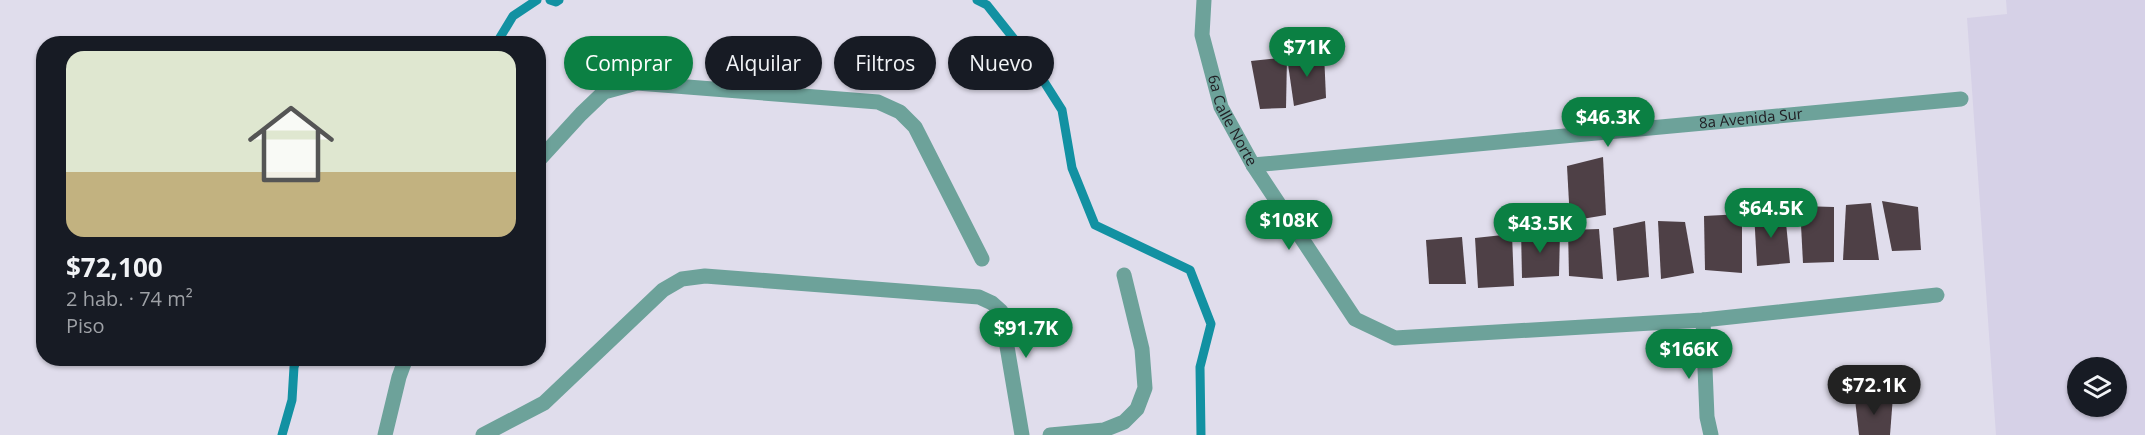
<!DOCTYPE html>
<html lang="es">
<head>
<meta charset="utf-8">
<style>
  body { margin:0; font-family:"Open Sans",sans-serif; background:#242831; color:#f1f3f6; height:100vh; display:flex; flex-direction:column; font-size:22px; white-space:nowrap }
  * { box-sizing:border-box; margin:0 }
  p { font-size:20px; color:#9ea1a6 }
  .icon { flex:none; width:33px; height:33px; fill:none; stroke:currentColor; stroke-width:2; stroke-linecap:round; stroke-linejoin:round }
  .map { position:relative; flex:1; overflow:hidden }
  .details { position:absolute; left:36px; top:36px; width:510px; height:330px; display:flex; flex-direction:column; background:#171b24; border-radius:24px; box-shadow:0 2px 4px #0004 }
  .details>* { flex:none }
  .hud { position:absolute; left:564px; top:36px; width:570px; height:54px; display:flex; gap:12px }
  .controls { position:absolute; left:2067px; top:357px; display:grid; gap:12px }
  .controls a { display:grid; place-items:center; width:60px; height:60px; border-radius:50%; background:#171b24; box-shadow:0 2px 4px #0004; font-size:30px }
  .price { position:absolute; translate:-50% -51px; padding:0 14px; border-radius:21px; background:#0b8043; color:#fff; font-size:20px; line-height:39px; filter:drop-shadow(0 2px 3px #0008) }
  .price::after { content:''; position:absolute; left:50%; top:36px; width:18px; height:14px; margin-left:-9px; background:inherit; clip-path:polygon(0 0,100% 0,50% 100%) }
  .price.on { background:#222; color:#fff }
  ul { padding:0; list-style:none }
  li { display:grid; align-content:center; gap:12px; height:318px; padding:0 30px }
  li span { display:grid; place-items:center; height:186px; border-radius:18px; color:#555 }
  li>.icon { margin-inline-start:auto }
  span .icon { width:108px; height:108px; fill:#fffc; stroke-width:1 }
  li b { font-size:26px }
  .chip { padding:0 21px; border-radius:27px; background:#171b24; box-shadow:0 2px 4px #0004; font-size:21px; line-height:54px }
  .chip.on { background:#0b8043; color:#fff }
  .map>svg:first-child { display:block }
</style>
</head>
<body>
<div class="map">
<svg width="2145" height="435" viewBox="0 0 2145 435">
  <rect width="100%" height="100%" fill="#e0ddec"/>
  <!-- built -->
  <path fill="#d6d1e7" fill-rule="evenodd" d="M2006 0H2145V435H1996L1967 18 2007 14ZM2078 368H2116V406H2078Z"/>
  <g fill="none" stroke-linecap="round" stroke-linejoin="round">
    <!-- stream -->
    <g stroke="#1291a2" stroke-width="9">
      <polyline points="550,0 556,2 559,0"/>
      <polyline points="977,0 987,5 1029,58 1062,110 1072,168 1095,225 1190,270 1211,324 1200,367 1201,435"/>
      <polyline points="496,44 513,16 537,0"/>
      <polyline points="282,435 292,400 294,367 297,358"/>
    </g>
  </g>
  <!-- building -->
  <g fill="#4e4046">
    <polygon points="1324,53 1326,98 1294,106 1287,57"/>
    <polygon points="1287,57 1286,108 1260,109 1251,61"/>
    <polygon points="1603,157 1606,215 1570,221 1567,166"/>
    <polygon points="1882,201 1918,207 1921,250 1892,251"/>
    <polygon points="1871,203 1879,260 1843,260 1846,205"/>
    <polygon points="1800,206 1834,207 1834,262 1803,263"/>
    <polygon points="1754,212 1785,213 1790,263 1757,266"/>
    <polygon points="1742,214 1742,273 1705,270 1704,216"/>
    <polygon points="1645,221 1649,277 1617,281 1613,228"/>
    <polygon points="1658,221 1685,222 1694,273 1661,279"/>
    <polygon points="1521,229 1560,233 1559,276 1522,278"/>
    <polygon points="1599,229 1603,279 1569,276 1568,230"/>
    <polygon points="1512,234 1514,286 1478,288 1475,238"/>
    <polygon points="1462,237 1466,284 1429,284 1426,240"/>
    <polygon points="1893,396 1890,435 1859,435 1855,399"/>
  </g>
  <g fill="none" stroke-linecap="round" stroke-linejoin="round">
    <!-- lane -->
    <polyline stroke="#6da29a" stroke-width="15" points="1050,435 1104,430 1124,422 1137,409 1145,388 1142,349 1124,275"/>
    <!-- street -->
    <g stroke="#6da29a" stroke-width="15">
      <path id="s1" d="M1204 0 1202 35 1221 107 1253 165 1355 319 1395 338 1703 320 1937 295"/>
      <polyline points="538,161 581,114 604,92 637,83 878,102 900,112 915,127 982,259"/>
      <path id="s2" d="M1253 165 1961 99"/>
      <polyline points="1703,320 1707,417 1711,435"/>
      <polyline points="385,435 399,377 406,358"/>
      <polyline points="483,435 544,403 663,290 682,279 705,276 979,297 992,303 1001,311 1022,435"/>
    </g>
  </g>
  <g text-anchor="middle" stroke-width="6" stroke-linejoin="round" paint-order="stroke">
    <!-- street labels -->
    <g font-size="15" fill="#212025" stroke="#fff">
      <text dy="5" stroke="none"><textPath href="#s2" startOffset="500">8a Avenida Sur</textPath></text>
      <text dy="5" stroke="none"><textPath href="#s1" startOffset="126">6a Calle Norte</textPath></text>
    </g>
  </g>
</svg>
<div class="controls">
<a><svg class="icon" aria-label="layers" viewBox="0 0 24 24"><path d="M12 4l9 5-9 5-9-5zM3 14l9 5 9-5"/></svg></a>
</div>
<b class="price" style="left:1307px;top:78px">$71K</b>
<b class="price" style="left:1608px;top:148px">$46.3K</b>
<b class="price" style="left:1771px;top:239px">$64.5K</b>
<b class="price" style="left:1289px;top:251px">$108K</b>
<b class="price" style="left:1540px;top:254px">$43.5K</b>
<b class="price" style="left:1026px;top:359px">$91.7K</b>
<b class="price" style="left:1689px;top:380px">$166K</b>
<b class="price on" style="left:1874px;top:416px">$72.1K</b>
<div class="hud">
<a class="chip on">Comprar</a>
<a class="chip">Alquilar</a>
<a class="chip">Filtros</a>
<a class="chip">Nuevo</a>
</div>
<section class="details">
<ul>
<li><span style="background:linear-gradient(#dfe7d0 65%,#c2b280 0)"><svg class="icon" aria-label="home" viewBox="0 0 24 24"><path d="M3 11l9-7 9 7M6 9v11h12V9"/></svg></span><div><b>$72,100</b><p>2 hab. · 74 m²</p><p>Piso</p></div></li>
</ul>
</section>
</div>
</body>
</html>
